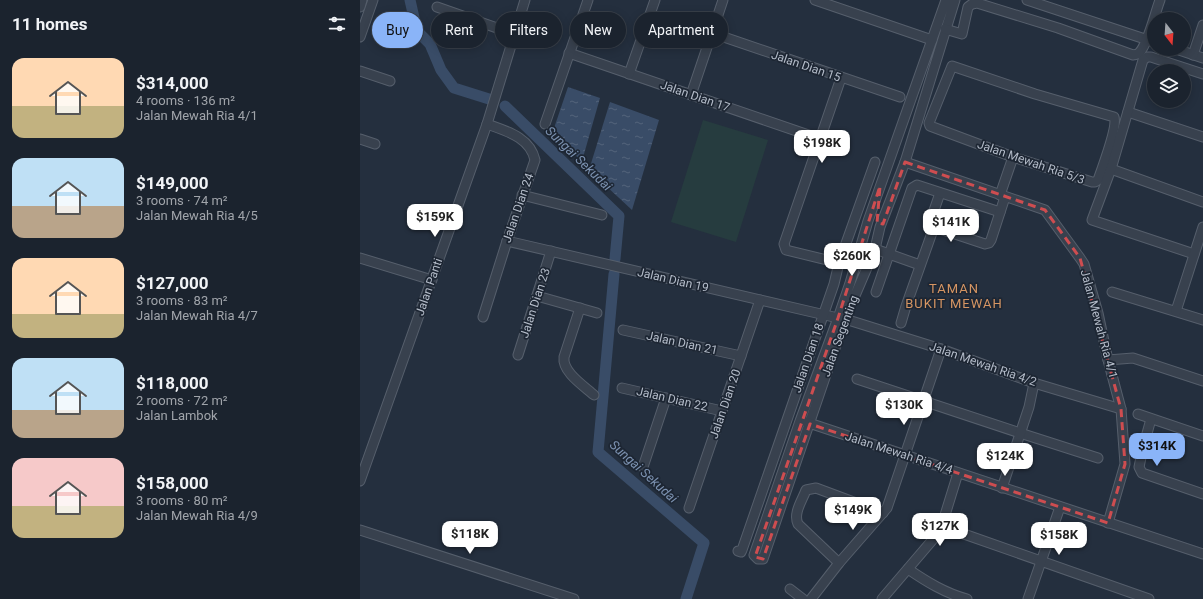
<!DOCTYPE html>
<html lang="en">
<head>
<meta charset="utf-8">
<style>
  body { margin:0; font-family:Roboto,sans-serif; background:#242b36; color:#f1f3f6; height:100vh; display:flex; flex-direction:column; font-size:15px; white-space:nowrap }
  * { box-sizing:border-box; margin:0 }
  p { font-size:13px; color:#a0a4aa }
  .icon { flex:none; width:22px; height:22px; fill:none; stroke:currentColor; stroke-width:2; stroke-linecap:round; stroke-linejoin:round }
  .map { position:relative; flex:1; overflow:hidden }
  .sheet { display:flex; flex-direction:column; background:#1b232e; width:360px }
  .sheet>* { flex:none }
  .top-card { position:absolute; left:12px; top:12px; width:380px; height:36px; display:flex; gap:8px }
  .needle { width:26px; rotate:163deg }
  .tools { position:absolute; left:787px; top:12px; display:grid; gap:8px }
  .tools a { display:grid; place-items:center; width:44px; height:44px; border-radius:50%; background:#1b232e; box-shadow:0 2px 10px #0003,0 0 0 1px #39404a; font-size:20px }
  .price { position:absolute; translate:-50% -34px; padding:0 9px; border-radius:8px; background:#fff; color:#222; font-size:13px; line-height:26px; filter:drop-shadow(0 1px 2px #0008) }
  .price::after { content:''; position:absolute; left:50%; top:24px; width:12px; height:9px; margin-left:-6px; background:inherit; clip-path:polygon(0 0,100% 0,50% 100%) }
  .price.on { background:#8ab4f8; color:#111 }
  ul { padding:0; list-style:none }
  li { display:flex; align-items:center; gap:12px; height:100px; padding:0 12px }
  li span { display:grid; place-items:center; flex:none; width:112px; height:80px; border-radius:12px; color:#555 }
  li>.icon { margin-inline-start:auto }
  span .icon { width:48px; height:48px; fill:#fffc; stroke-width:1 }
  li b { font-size:17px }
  h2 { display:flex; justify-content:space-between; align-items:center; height:48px; padding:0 12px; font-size:17px }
  .tag { padding:0 14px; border-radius:18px; background:#1b232e; box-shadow:0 2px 10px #0003,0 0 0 1px #39404a; font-size:14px; line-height:36px }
  .tag.on { background:#8ab4f8; color:#111 }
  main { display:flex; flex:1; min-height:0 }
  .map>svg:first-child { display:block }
</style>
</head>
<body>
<main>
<section class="sheet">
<h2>11 homes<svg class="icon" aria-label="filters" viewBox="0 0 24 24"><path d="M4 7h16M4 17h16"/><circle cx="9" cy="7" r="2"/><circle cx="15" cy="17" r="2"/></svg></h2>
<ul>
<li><span style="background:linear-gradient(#ffd9b3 60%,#c2b280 0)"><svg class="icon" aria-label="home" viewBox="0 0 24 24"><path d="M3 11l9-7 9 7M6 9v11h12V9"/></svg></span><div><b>$314,000</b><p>4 rooms · 136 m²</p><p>Jalan Mewah Ria 4/1</p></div></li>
<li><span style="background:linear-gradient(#bfe0f5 60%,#b9a48a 0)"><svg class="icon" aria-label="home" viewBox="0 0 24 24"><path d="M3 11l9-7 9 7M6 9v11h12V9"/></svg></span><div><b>$149,000</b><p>3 rooms · 74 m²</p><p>Jalan Mewah Ria 4/5</p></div></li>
<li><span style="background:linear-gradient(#ffd9b3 70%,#c2b280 0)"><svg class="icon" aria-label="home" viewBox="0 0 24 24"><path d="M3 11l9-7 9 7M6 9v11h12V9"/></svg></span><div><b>$127,000</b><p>3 rooms · 83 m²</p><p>Jalan Mewah Ria 4/7</p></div></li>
<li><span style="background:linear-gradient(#bfe0f5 65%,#b9a48a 0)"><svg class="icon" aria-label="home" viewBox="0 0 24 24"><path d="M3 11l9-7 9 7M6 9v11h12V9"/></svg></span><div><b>$118,000</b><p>2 rooms · 72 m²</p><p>Jalan Lambok</p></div></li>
<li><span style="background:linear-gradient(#f6c9c9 60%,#c2b280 0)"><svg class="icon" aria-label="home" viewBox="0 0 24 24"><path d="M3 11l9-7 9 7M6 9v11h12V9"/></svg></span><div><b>$158,000</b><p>3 rooms · 80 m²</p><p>Jalan Mewah Ria 4/9</p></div></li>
</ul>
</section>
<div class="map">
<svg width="843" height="599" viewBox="0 0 843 599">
  <defs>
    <pattern id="water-ripples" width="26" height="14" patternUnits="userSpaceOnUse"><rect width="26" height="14" fill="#394c67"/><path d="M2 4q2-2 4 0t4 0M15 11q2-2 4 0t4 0" fill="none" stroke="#53647b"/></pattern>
  </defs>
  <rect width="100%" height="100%" fill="#242f3e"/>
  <!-- pitch -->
  <polygon fill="#263c3f" points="343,120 408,140 376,242 311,222"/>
  <!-- water -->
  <g fill="url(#water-ripples)">
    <polygon points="208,87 240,98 222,161 192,134"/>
    <polygon points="250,102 299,120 272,210 229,170"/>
  </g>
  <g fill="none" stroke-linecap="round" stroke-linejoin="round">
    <!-- river -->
    <g stroke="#394c67" stroke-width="11">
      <polyline points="50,0 57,31 70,44 81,70 94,88 129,99"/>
      <polyline points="145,106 259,216 255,259"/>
      <polyline points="254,274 238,452 344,543 326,599"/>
    </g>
    <defs>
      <g id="minor">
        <polyline points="455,0 572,40"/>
        <polyline points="586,0 508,221 490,283 478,318 440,421 394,555 398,559 403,559 485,319 515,249 520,227 545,162 595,0"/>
        <polyline points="667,0 794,42"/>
        <polyline points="0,7 2,0"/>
        <polyline points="77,7 154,34"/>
        <path d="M585 29 602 34 608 7 612 4 617 3 698 28 773 55C776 54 777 55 779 53 788 44 795 13 800 0"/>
        <polyline points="352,33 540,97"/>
        <polyline points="0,37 13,0"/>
        <polyline points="816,49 843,58"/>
        <polyline points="209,53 460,139"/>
        <polyline points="833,55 843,25"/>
        <path d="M592 66 675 94 754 117C758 125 742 169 738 180L735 182H732L653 157 570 126 569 123Z"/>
        <polyline points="0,71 30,81"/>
        <polyline points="269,74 295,0"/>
        <polyline points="331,95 363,0"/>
        <polyline points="768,112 843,137"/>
        <polyline points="185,124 228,0"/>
        <polyline points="0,139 15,144"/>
        <polyline points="545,162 685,210 720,258 724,264 738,313 748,360 761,409 765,464 748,523"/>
        <polyline points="751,169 843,202"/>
        <polyline points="162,195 242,215"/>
        <polyline points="640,195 653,157"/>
        <polyline points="61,211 92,221"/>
        <polyline points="574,227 571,225 570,222 580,193"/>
        <polyline points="147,241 478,318"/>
        <polyline points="515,249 560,265"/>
        <polyline points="834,254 732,220 751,169 783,60 787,57 791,57 843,74"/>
        <polyline points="0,258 72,280"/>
        <polyline points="479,263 426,250 424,244 481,78"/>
        <polyline points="516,292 552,188 557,185 640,212"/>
        <polyline points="752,292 843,320"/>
        <polyline points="177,296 237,313"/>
        <path d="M220 308 204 357C202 372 224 386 234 395"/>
        <polyline points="816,311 843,227"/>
        <path d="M123 317 147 241 175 160C170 137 146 131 127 124"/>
        <polyline points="485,319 581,349 674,383 761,409"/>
        <polyline points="541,323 546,306 574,227 625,244 629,243 631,240 645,197"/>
        <polyline points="263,330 381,356"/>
        <polyline points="158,355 191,251"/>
        <polyline points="748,360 773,358 843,381"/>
        <polyline points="497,379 660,433 738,458"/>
        <polyline points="262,388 362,411"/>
        <polyline points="778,414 843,436"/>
        <polyline points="791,419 783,448 779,467 782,473 843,494"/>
        <polyline points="446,422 843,554"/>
        <polyline points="283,467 306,398"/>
        <polyline points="0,481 127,124 165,0"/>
        <polyline points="642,488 669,407 674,383"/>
        <polyline points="329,508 400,300"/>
        <polyline points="0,530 214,599"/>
        <polyline points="601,533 789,599"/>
        <polyline points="378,551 381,552 382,550 474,284 479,263 515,162"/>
        <path d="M479 563 438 524C433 513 442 501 446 490L456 488 523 513"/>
        <path d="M548 569C567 582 585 593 607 599"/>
        <polyline points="430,589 443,599"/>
        <polyline points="451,599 479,563 527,508 581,349"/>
        <polyline points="522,599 575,537 581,528 598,473"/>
        <polyline points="668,599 700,507"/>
      </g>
    </defs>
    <!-- minor casing -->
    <use href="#minor" stroke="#565f6c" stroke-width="11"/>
    <!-- minor -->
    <use href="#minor" stroke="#38414e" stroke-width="9"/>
  </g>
  <!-- marked area -->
  <path fill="none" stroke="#ce4d50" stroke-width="3" stroke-dasharray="8 5" stroke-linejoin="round" d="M545 162 685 210 720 258 761 409 765 464 748 523 450 424 403 559 395 557 478 318 520 186 517 223 523 224Z"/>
  <g text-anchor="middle" stroke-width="3.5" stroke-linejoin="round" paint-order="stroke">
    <!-- street labels -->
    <g font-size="12" fill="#b4bcc9" stroke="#1d2633">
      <text transform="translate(446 66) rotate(19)" y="4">Jalan Dian 15</text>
      <text transform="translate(335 96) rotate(19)" y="4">Jalan Dian 17</text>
      <text transform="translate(671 162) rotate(19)" y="4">Jalan Mewah Ria 5/3</text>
      <text transform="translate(158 208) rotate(-71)" y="4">Jalan Dian 24</text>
      <text transform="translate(313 280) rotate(13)" y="4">Jalan Dian 19</text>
      <text transform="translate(69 287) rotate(-71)" y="4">Jalan Panti</text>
      <text transform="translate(175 303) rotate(-72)" y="4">Jalan Dian 23</text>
      <text transform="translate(739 324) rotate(75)" y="4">Jalan Mewah Ria 4/1</text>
      <text transform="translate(480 336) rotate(-70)" y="4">Jalan Segenting</text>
      <text transform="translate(322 343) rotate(12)" y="4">Jalan Dian 21</text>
      <text transform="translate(448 358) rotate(-71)" y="4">Jalan Dian 18</text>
      <text transform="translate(623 364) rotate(19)" y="4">Jalan Mewah Ria 4/2</text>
      <text transform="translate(312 399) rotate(13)" y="4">Jalan Dian 22</text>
      <text transform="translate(365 404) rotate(-71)" y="4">Jalan Dian 20</text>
      <text transform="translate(539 453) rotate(18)" y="4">Jalan Mewah Ria 4/4</text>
    </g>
    <!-- water labels -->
    <g font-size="13" font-style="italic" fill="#7c92b1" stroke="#1d2633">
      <text transform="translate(219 158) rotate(44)" y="5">Sungai Sekudai</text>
      <text transform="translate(284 471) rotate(42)" y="5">Sungai Sekudai</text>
    </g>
    <!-- neighbourhood labels -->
    <g font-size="13" letter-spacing="1" fill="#d59563" stroke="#1d2633">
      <text x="594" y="293">TAMAN<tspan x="594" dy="15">BUKIT MEWAH</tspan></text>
    </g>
  </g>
</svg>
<div class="tools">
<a><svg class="needle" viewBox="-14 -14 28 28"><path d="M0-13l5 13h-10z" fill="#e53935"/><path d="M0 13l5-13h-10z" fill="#a0a4aa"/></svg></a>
<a><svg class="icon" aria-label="layers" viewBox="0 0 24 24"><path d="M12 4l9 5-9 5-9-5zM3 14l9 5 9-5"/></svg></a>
</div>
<b class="price" style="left:462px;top:164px">$198K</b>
<b class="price" style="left:75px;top:238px">$159K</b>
<b class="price" style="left:591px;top:243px">$141K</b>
<b class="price" style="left:492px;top:277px">$260K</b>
<b class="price" style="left:544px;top:426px">$130K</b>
<b class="price on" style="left:797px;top:467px">$314K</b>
<b class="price" style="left:645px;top:477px">$124K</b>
<b class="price" style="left:493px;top:531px">$149K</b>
<b class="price" style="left:580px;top:547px">$127K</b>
<b class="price" style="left:110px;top:555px">$118K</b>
<b class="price" style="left:699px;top:556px">$158K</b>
<div class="top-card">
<a class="tag on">Buy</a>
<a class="tag">Rent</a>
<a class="tag">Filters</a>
<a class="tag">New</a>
<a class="tag">Apartment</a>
</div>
</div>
</main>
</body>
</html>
